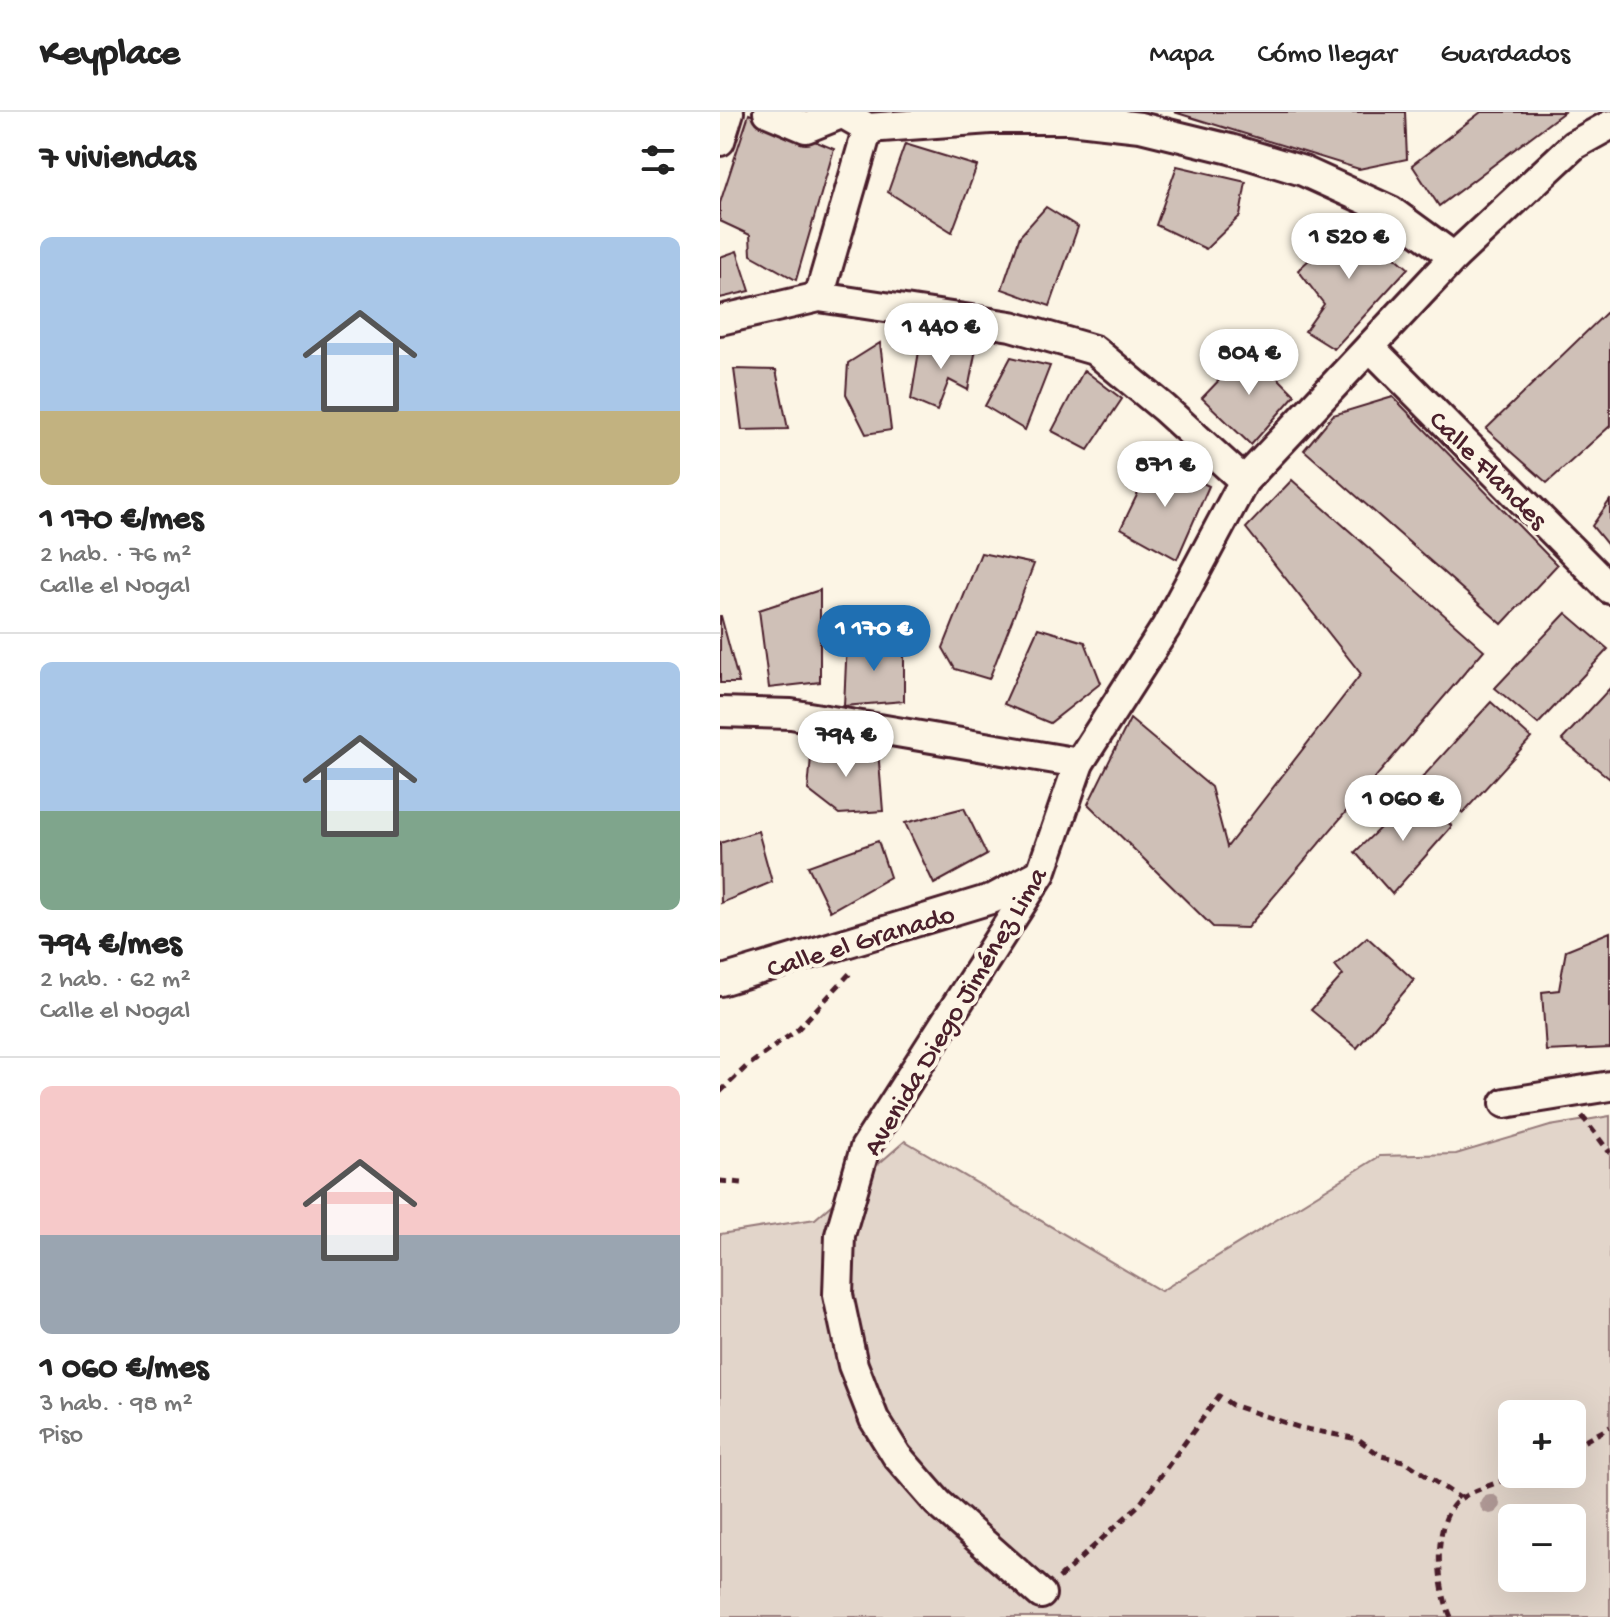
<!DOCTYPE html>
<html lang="es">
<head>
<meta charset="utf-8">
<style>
  body { margin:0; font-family:"Gochi Hand",sans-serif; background:#f2f2f2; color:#222; height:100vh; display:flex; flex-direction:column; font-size:30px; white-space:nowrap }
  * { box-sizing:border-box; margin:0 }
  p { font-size:26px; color:#767676 }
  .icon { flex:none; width:44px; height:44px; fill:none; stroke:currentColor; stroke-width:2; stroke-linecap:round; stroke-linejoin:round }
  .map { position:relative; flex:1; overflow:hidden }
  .sheet { display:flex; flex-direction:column; background:#fff; width:720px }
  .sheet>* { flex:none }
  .controls { position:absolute; left:778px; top:1288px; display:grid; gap:16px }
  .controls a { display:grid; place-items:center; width:88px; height:88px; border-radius:12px; background:#fff; box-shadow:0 8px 32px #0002; font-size:40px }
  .price { position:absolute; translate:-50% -68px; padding:0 18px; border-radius:28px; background:#fff; color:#222; font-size:26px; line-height:52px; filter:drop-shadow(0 2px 4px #0008) }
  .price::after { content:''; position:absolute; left:50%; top:48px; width:24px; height:18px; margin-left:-12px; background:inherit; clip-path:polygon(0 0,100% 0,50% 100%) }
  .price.on { background:#1f6fb2; color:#fff }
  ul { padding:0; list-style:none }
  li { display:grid; align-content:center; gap:16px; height:424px; padding:0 40px }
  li+li { border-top:2px solid #e0e0e0 }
  li span { display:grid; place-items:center; height:248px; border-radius:12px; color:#555 }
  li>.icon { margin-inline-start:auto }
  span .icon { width:144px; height:144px; fill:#fffc; stroke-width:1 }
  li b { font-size:34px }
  h2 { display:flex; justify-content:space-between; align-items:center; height:96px; padding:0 40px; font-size:34px }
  header { display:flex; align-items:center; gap:48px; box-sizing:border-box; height:112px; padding:0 40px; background:#fff; border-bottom:2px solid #e0e0e0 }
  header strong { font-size:38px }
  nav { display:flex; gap:44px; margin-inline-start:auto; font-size:28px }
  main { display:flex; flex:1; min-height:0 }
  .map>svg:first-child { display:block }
</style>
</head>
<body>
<header>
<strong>Keyplace</strong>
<nav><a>Mapa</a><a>Cómo llegar</a><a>Guardados</a></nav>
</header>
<main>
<section class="sheet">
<h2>7 viviendas<svg class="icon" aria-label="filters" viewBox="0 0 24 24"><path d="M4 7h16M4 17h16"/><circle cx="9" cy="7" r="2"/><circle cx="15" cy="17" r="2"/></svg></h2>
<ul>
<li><span style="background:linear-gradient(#a9c7e8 70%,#c2b280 0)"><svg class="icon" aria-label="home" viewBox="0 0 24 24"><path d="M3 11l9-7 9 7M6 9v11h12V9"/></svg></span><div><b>1 170 €/mes</b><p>2 hab. · 76 m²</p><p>Calle el Nogal</p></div></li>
<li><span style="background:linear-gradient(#a9c7e8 60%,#7fa58c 0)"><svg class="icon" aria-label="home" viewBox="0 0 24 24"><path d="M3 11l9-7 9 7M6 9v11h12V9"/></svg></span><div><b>794 €/mes</b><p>2 hab. · 62 m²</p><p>Calle el Nogal</p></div></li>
<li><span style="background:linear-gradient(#f6c9c9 60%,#9aa5b1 0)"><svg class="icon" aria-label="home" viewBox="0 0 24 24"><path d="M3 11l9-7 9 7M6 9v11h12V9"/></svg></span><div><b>1 060 €/mes</b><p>3 hab. · 98 m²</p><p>Piso</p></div></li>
</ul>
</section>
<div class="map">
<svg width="890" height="1505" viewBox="0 0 890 1505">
  <rect width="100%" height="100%" fill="#fcf5e5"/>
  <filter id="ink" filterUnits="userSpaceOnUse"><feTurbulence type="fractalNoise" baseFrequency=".0125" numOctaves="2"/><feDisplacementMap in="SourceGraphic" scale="16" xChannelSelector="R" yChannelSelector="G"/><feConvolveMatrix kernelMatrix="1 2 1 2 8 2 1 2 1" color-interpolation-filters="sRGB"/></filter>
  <g filter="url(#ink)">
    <!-- green -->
    <path fill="#e2d5ca" stroke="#967a7a" stroke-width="2" fill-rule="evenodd" d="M890 1004V1505H0V1122L95 1107 185 1029 441 1179 660 1044 736 1042 830 1014ZM792 1302H852V1362H792ZM792 1406H852V1466H792Z"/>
    <!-- building -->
    <g fill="#cfc0b7" stroke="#4a1f2b" stroke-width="2">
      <polygon points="454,0 685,0 687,47 639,57"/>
      <polygon points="761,0 844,0 719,94 692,53"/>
      <polygon points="29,2 114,37 76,168 31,143 30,123 0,109 0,91"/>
      <polygon points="185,32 257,54 232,120 168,80"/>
      <polygon points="457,54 526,70 520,104 486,137 436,113"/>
      <polygon points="326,95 358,115 330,194 282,177 300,124"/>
      <polygon points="632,108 688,156 614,237 585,219 604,192 578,158"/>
      <polygon points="17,139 30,179 0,186 0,145"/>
      <polygon points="890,197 890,314 827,371 766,317"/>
      <polygon points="201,227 256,237 248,278 229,268 217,299 191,288"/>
      <polygon points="160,231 171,318 146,322 126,282 128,251"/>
      <polygon points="529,237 575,283 531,333 482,286"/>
      <polygon points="291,245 330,254 305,318 265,294"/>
      <polygon points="14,257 56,258 68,317 22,318"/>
      <polygon points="364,258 402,287 368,338 332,319"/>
      <polygon points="673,285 837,453 782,512 584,338 613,303"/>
      <polygon points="434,348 489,374 457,447 401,416"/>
      <polygon points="572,368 764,538 527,816 493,815 368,692 410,607 491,675 507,735 641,562 526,416"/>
      <polygon points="890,388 890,436 872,414"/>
      <polygon points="261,441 314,452 269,567 235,557 223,536"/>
      <polygon points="100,478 100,570 49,576 39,498"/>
      <polygon points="846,501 888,537 818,612 775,576"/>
      <polygon points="0,504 1,504 19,571 0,571"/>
      <polygon points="318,516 365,530 381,571 330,611 284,592"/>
      <polygon points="127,528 184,531 184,589 124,594"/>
      <polygon points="890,576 890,667 842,628"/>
      <polygon points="771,590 811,626 743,701 700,668"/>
      <polygon points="92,634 158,638 163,699 119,702 88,678"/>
      <polygon points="694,683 732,714 672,782 635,740"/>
      <polygon points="244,696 267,743 214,772 185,711"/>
      <polygon points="38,719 52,770 1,791 0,731"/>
      <polygon points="158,729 170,765 110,799 88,754"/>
      <polygon points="890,820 890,936 826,939 822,880 839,878 846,838"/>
      <polygon points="647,825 694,868 637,936 591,898 623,863 615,853"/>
    </g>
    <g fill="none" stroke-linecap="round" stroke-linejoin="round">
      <defs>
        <g id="street">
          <polyline points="48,0 86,16 121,2"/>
          <polyline points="120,0 148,16 270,7 349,7 420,15 510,37 583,59 671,99 734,145"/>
          <polyline points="0,29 9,0"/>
          <polyline points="99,185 148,16"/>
          <polyline points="0,208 99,185 291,214 374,238 444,296 524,369"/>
          <polyline points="650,235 890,477"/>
          <polyline points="0,600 71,602 359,651"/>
          <polyline points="0,869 274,786 317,763"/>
          <polyline points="785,991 890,974"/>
          <polyline points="321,1482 218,1391 177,1344 154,1307 133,1253 118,1183 120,1123 145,1036 321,761 359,651 446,515 524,369 734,145 854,33 890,13"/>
        </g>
      </defs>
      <!-- street casing -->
      <use href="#street" stroke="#4a1f2b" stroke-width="34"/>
      <!-- path -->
      <g stroke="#4a1f2b" stroke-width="5" stroke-dasharray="8 6" stroke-linecap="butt">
        <polyline points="0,980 26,955 77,918 133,858"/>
        <polyline points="862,1004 890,1041"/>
        <polyline points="0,1069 23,1071"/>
        <polyline points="852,1336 890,1315"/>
        <polyline points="339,1466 420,1392 499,1284 512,1293 581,1316 638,1327 661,1344 684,1349 740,1386"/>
        <path d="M731 1505C717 1476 710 1404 743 1385 761 1375 783 1369 801 1362"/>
      </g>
      <!-- street -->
      <use href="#street" stroke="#fcf5e5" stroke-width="28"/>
    </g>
    <!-- trees -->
    <circle fill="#af9895" cx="770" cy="1392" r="10"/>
  </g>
  <g text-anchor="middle" stroke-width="8" stroke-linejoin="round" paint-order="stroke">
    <!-- street labels -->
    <g font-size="28" fill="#4a1f2b" stroke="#fcf5e5">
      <text transform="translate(770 356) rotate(45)" y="10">Calle Flandes</text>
      <text transform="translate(140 827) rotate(-17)" y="10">Calle el Granado</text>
      <text transform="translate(233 898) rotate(-59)" y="10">Avenida Diego Jiménez Lima</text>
    </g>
  </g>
</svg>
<div class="controls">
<a>+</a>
<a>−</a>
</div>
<b class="price" style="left:629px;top:169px">1 520 €</b>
<b class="price" style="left:221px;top:259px">1 440 €</b>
<b class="price" style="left:529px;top:285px">804 €</b>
<b class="price" style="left:445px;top:397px">871 €</b>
<b class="price on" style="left:154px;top:561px">1 170 €</b>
<b class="price" style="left:126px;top:667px">794 €</b>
<b class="price" style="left:683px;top:731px">1 060 €</b>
</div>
</main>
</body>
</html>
